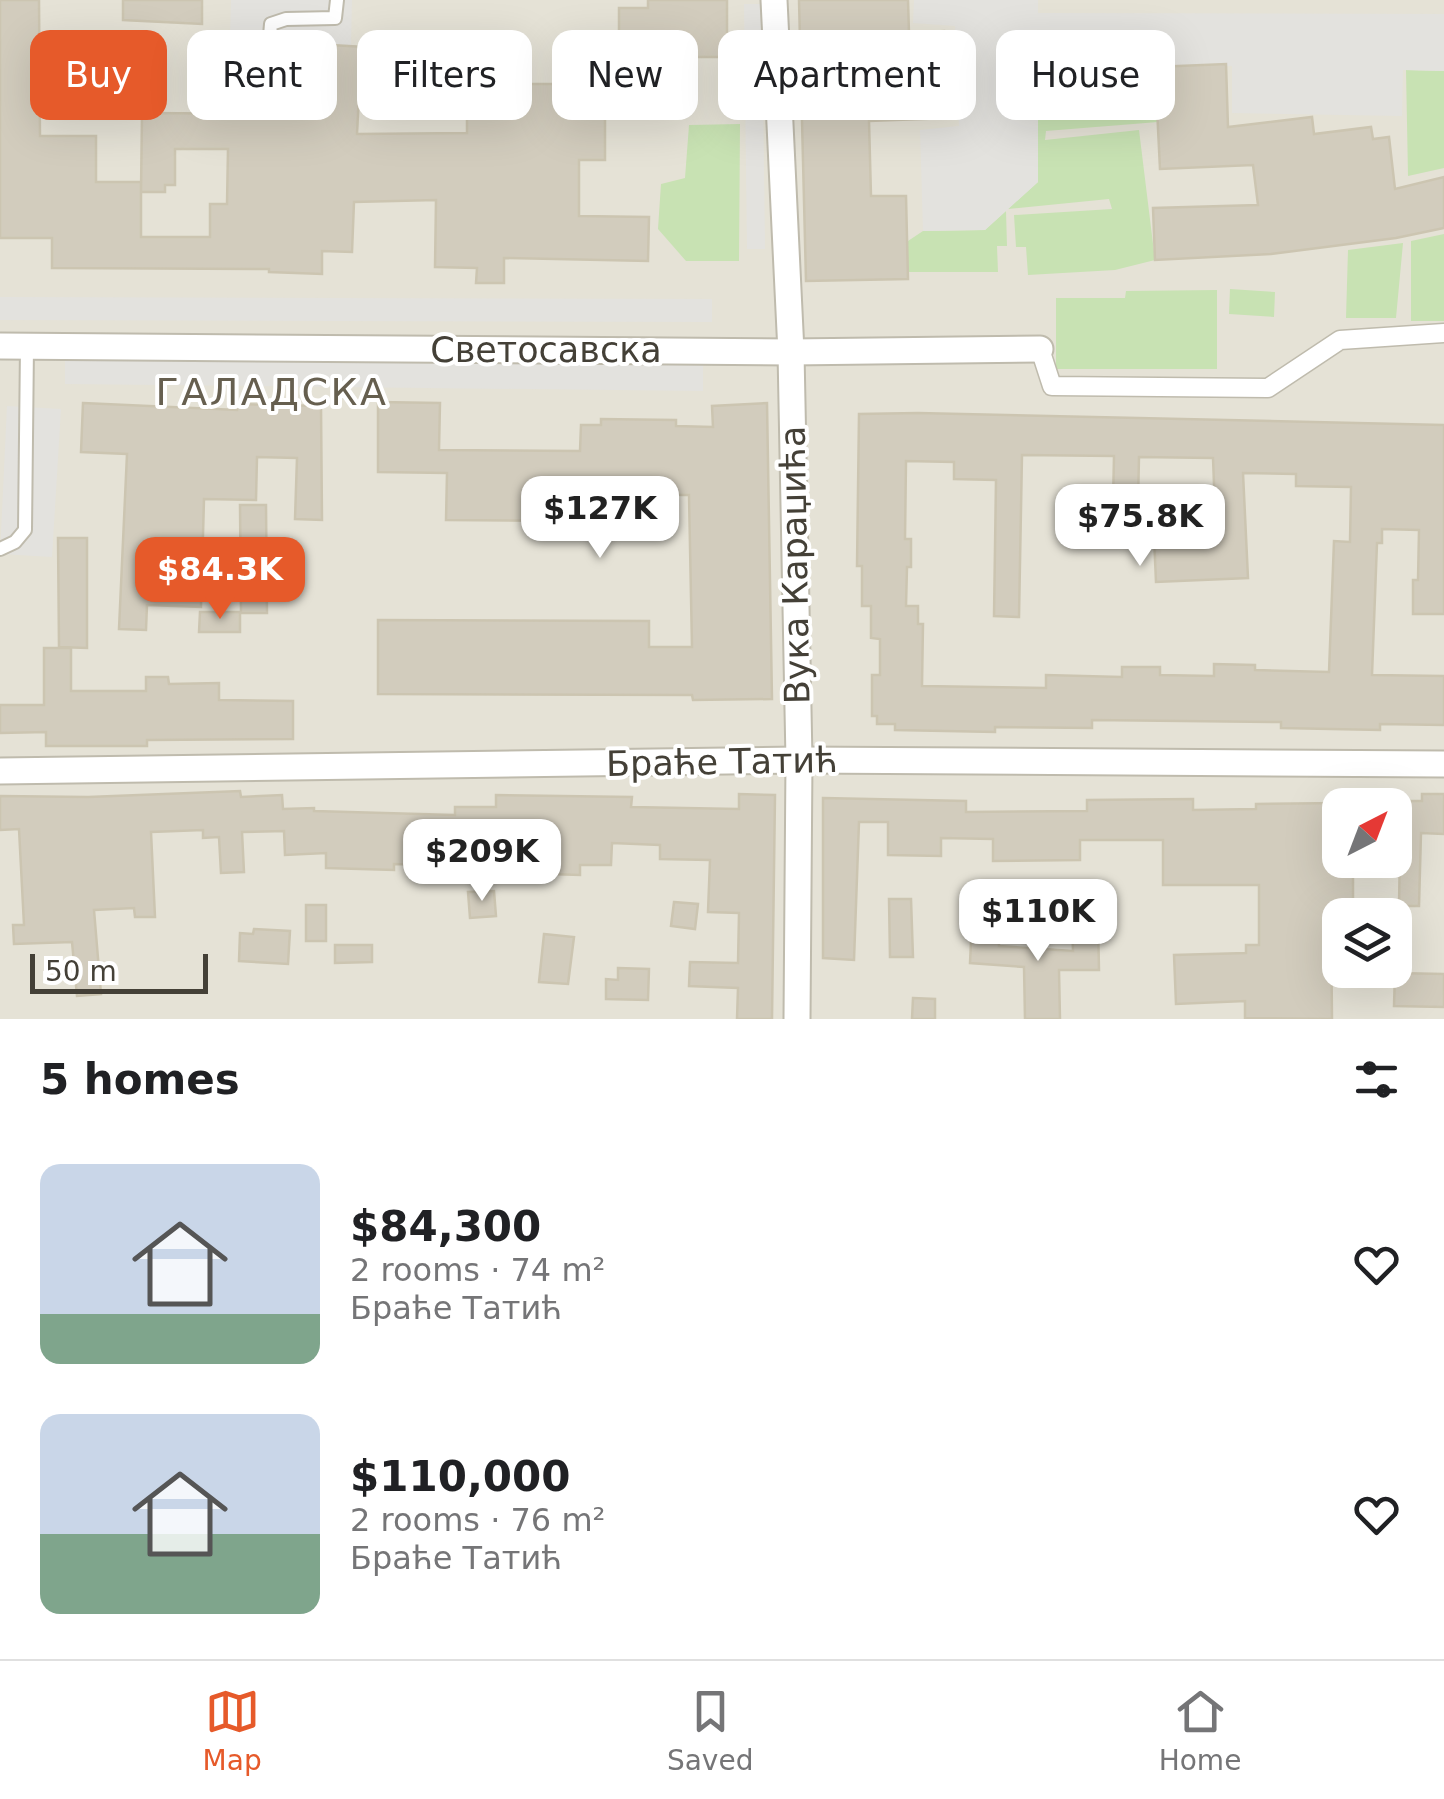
<!DOCTYPE html>
<html lang="en">
<head>
<meta charset="utf-8">
<style>
  body { margin:0; font-family:"DejaVu Sans",sans-serif; background:#f2f2f2; color:#202124; height:100vh; display:flex; flex-direction:column; font-size:38px; white-space:nowrap }
  * { box-sizing:border-box; margin:0 }
  p { font-size:32px; color:#757577 }
  .icon { flex:none; width:55px; height:55px; fill:none; stroke:currentColor; stroke-width:2; stroke-linecap:round; stroke-linejoin:round }
  .map { position:relative; height:1019px; overflow:hidden }
  .drawer { display:flex; flex-direction:column; background:#fff; flex:1 }
  .drawer>* { flex:none }
  .banner { position:absolute; left:30px; top:30px; width:1385px; height:90px; display:flex; gap:20px }
  .needle { width:65px; rotate:42deg }
  .tools { position:absolute; left:1322px; top:788px; display:grid; gap:20px }
  .tools a { display:grid; place-items:center; width:90px; height:90px; border-radius:20px; background:#fff; box-shadow:0 10px 40px #0002; font-size:50px }
  .scale { position:absolute; left:30px; bottom:25px; width:178px; box-sizing:border-box; padding-left:10px; border:5px solid #444037; border-top:0; font-size:28px; line-height:35px; white-space:nowrap; color:#444037; -webkit-text-stroke:8px #fff; paint-order:stroke }
  .price { position:absolute; translate:-50% -85px; padding:0 22px; border-radius:20px; background:#fff; color:#222; font-size:32px; line-height:65px; filter:drop-shadow(0 2px 5px #0008) }
  .price::after { content:''; position:absolute; left:50%; top:60px; width:30px; height:22px; margin-left:-15px; background:inherit; clip-path:polygon(0 0,100% 0,50% 100%) }
  .price.on { background:#e65a2a; color:#fff }
  ul { padding:0; list-style:none }
  li { display:flex; align-items:center; gap:30px; height:250px; padding:0 40px }
  li span { display:grid; place-items:center; flex:none; width:280px; height:200px; border-radius:20px; color:#555 }
  li>.icon { margin-inline-start:auto }
  span .icon { width:120px; height:120px; fill:#fffc; stroke-width:1 }
  li b { font-size:42px }
  h2 { display:flex; justify-content:space-between; align-items:center; height:120px; padding:0 40px; font-size:42px }
  .tag { padding:0 35px; border-radius:20px; background:#fff; box-shadow:0 10px 40px #0002; font-size:35px; line-height:90px }
  .tag.on { background:#e65a2a; color:#fff }
  .menu { display:flex; justify-content:space-around; align-items:center; height:140px; border-top:2px solid #e0e0e0; background:#fff; font-size:28px; color:#757577 }
  .menu a { display:grid; justify-items:center; gap:5px }
  .menu .on { color:#e65a2a }
  .map>svg:first-child { display:block }
</style>
</head>
<body>
<div class="map">
<svg width="1444" height="1019" viewBox="0 0 1444 1019">
  <rect width="100%" height="100%" fill="#f2f0e7"/>
  <!-- residential -->
  <path fill="#e5e2d6" fill-rule="evenodd" d="M0 0H1444V1019H0ZM1340 805H1395V860H1340ZM1340 915H1395V970H1340Z"/>
  <!-- green -->
  <g fill="#c8e2b3">
    <polygon points="1038,62 1155,67 1158,122 1046,131 1045,140 1139,130 1155,260 1115,270 1028,275 1026,247 1016,247 1014,215 1112,209 1109,199 1008,209 1038,182"/>
    <polygon points="1406,70 1444,71 1444,168 1408,176"/>
    <polygon points="740,124 739,261 686,261 658,229 661,184 685,178 689,125"/>
    <polygon points="1006,211 1007,246 997,246 998,272 908,272 908,241 923,231 985,230"/>
    <polygon points="1444,234 1444,321 1411,321 1411,241"/>
    <polygon points="1403,243 1396,318 1346,318 1348,250"/>
    <polygon points="1230,289 1275,292 1274,317 1229,314"/>
    <polygon points="1217,290 1217,369 1056,369 1056,298 1125,298 1126,291"/>
  </g>
  <!-- parking -->
  <g fill="#e3e2de">
    <polygon points="231,0 352,0 351,45 280,42 277,110 228,108"/>
    <polygon points="914,0 1038,0 1038,13 1444,14 1444,71 1403,70 1402,116 1232,113 1232,66 1038,62 1038,182 985,230 923,231 920,130 959,126 955,26 913,23"/>
    <polygon points="744,4 762,4 765,249 747,249"/>
    <polygon points="0,297 712,299 712,322 0,320"/>
    <polygon points="65,358 703,364 703,391 65,384"/>
    <polygon points="7,406 61,409 52,557 0,554"/>
  </g>
  <!-- building -->
  <g fill="#d2ccbd" stroke="#ccc5b1" stroke-width="2.5" fill-rule="evenodd">
    <polygon points="0,0 39,0 40,136 96,136 96,182 141,182 141,237 210,237 210,204 227,204 228,149 175,149 175,185 165,185 165,192 141,192 142,113 277,114 280,42 399,49 397,97 359,95 357,134 467,133 467,84 602,84 602,33 619,33 619,8 648,8 648,0 727,0 727,57 662,57 662,111 605,111 605,160 579,160 579,216 649,217 648,261 504,258 504,283 476,283 477,268 435,267 436,200 354,202 352,252 322,251 322,274 269,272 269,269 52,268 52,238 0,238"/>
    <polygon points="123,0 202,0 202,24 123,20"/>
    <polygon points="799,0 908,0 909,33 944,31 948,118 869,121 871,196 906,196 908,279 806,281"/>
    <polygon points="1226,64 1228,127 1312,117 1314,134 1371,127 1373,139 1389,137 1395,189 1444,177 1444,228 1396,238 1271,254 1155,260 1153,208 1258,205 1253,165 1160,169 1155,67"/>
    <polygon points="378,402 440,403 439,450 580,451 581,425 601,425 601,419 676,420 676,426 713,427 712,406 767,403 772,699 693,700 692,695 378,694 378,620 649,621 649,647 692,647 689,495 672,495 672,487 603,486 603,494 576,493 576,521 446,520 447,473 378,472"/>
    <polygon points="83,403 237,410 237,404 321,406 322,520 295,519 297,458 257,457 256,500 204,499 201,607 147,605 146,630 119,629 127,454 81,452"/>
    <path d="M918 413 1444 425V614H1413V580H1418L1419 530 1382 529V543H1377L1372 675 1444 676V725L1380 724V730L1281 728V722L1092 720V728L995 727V732L895 730V724H877V716H872V675H880V639L871 638V606H862V566H857L859 414ZM1022 455 1114 456 1113 502H1138L1139 457 1213 458 1215 511 1153 514 1156 582 1248 578 1243 473 1296 474V486L1351 487 1350 542 1334 541 1329 672 1255 670V665L1214 664V676L1160 675V667H1122V677L1046 675V688L922 686 923 624H918V606H906L907 567H911V539H905L906 461 954 462V479L996 480 994 616 1019 617Z"/>
    <polygon points="240,505 266,505 267,613 241,613"/>
    <polygon points="58,538 87,538 87,648 59,647"/>
    <polygon points="200,612 240,612 240,632 199,632"/>
    <polygon points="44,648 71,648 71,691 146,691 146,677 168,677 169,684 219,683 219,700 293,701 293,739 147,740 147,746 46,746 46,732 0,733 0,705 44,705"/>
    <polygon points="240,791 241,797 282,795 283,809 314,808 314,811 455,815 455,807 496,807 496,795 632,797 631,807 739,809 739,794 775,795 772,1019 737,1019 738,988 689,986 690,962 738,963 739,913 708,912 710,860 660,859 660,845 612,843 611,865 580,865 580,875 549,874 549,870 495,868 495,849 454,848 454,866 394,864 394,870 326,868 326,853 285,855 284,831 242,832 244,872 221,873 219,837 203,838 203,830 151,832 155,917 135,917 134,908 94,910 101,994 77,996 72,942 14,944 13,925 24,925 19,829 0,830 0,796 88,797"/>
    <polygon points="1422,794 1444,794 1444,834 1421,833 1419,906 1399,906 1400,849 1395,849 1395,801 1422,801"/>
    <polygon points="823,798 966,801 966,812 1087,811 1087,800 1193,799 1193,810 1256,809 1256,804 1340,803 1340,870 1353,870 1353,915 1331,919 1332,1019 1245,1018 1245,1001 1176,1004 1174,955 1246,953 1246,945 1259,945 1259,885 1163,885 1163,840 1080,840 1080,860 993,861 993,839 941,838 941,856 888,855 888,822 859,822 854,960 823,958"/>
    <polygon points="494,891 496,916 470,918 468,892"/>
    <polygon points="889,899 911,899 913,957 890,957"/>
    <polygon points="674,902 698,904 695,929 671,926"/>
    <rect x="306" y="905" width="20" height="36"/>
    <polygon points="972,921 1000,923 999,946 1073,951 1072,923 1098,922 1099,970 1059,970 1060,1019 1025,1019 1024,967 970,963"/>
    <polygon points="254,929 290,931 288,964 239,961 240,933 253,934"/>
    <polygon points="544,934 574,937 568,984 539,982"/>
    <polygon points="335,945 372,945 372,962 335,963"/>
    <polygon points="618,968 649,969 648,1000 606,999 606,979 618,980"/>
    <polygon points="1395,973 1444,974 1444,1007 1394,1006"/>
    <polygon points="913,998 935,999 935,1019 912,1019"/>
  </g>
  <g fill="none" stroke-linecap="round" stroke-linejoin="round">
    <defs>
      <g id="service">
        <polyline points="265,94 271,24 286,19 335,18 337,0"/>
        <polyline points="0,549 15,542 25,530 27,346"/>
      </g>
      <polyline id="pedestrian" points="1040,349 1052,386 1268,388 1340,340 1444,333"/>
      <g id="minor">
        <polyline points="774,0 791,352 799,760 797,1019"/>
        <polyline points="0,346 791,352 1040,349"/>
        <polyline points="0,771 799,760 1444,764"/>
      </g>
    </defs>
    <!-- service casing -->
    <use href="#service" stroke="#bfbbad" stroke-width="16"/>
    <!-- pedestrian casing -->
    <use href="#pedestrian" stroke="#bfbbad" stroke-width="21"/>
    <!-- minor casing -->
    <use href="#minor" stroke="#bfbbad" stroke-width="29"/>
    <!-- service -->
    <use href="#service" stroke="#fff" stroke-width="12"/>
    <!-- pedestrian -->
    <use href="#pedestrian" stroke="#fff" stroke-width="18"/>
    <!-- minor -->
    <use href="#minor" stroke="#fff" stroke-width="25"/>
  </g>
  <g text-anchor="middle" stroke-width="8" stroke-linejoin="round" paint-order="stroke">
    <!-- street labels -->
    <g font-size="35" fill="#444037" stroke="#fff">
      <text x="546" y="362">Светосавска</text>
      <text transform="translate(795 565) rotate(-91)" y="12">Вука Караџића</text>
      <text transform="translate(722 762) rotate(-1)" y="12">Браће Татић</text>
    </g>
    <!-- neighbourhood labels -->
    <g font-size="38" letter-spacing="2.5" fill="#665f4f" stroke="#fff">
      <text x="272" y="405">ГАЛАДСКА</text>
    </g>
  </g>
</svg>
<div class="tools">
<a><svg class="needle" viewBox="-14 -14 28 28"><path d="M0-13l5 13h-10z" fill="#e53935"/><path d="M0 13l5-13h-10z" fill="#757577"/></svg></a>
<a><svg class="icon" aria-label="layers" viewBox="0 0 24 24"><path d="M12 4l9 5-9 5-9-5zM3 14l9 5 9-5"/></svg></a>
</div>
<div class="scale">50 m</div>
<b class="price" style="left:600px;top:561px">$127K</b>
<b class="price" style="left:1140px;top:569px">$75.8K</b>
<b class="price on" style="left:220px;top:622px">$84.3K</b>
<b class="price" style="left:482px;top:904px">$209K</b>
<b class="price" style="left:1038px;top:964px">$110K</b>
<div class="banner">
<a class="tag on">Buy</a>
<a class="tag">Rent</a>
<a class="tag">Filters</a>
<a class="tag">New</a>
<a class="tag">Apartment</a>
<a class="tag">House</a>
</div>
</div>
<section class="drawer">
<h2>5 homes<svg class="icon" aria-label="filters" viewBox="0 0 24 24"><path d="M4 7h16M4 17h16"/><circle cx="9" cy="7" r="2"/><circle cx="15" cy="17" r="2"/></svg></h2>
<ul>
<li><span style="background:linear-gradient(#c9d6e8 75%,#7fa58c 0)"><svg class="icon" aria-label="home" viewBox="0 0 24 24"><path d="M3 11l9-7 9 7M6 9v11h12V9"/></svg></span><div><b>$84,300</b><p>2 rooms · 74 m²</p><p>Браће Татић</p></div><svg class="icon" aria-label="heart" viewBox="0 0 24 24"><path d="M12 20l-8-8c-3-5 5-10 8-4 3-6 11-1 8 4z"/></svg></li>
<li><span style="background:linear-gradient(#c9d6e8 60%,#7fa58c 0)"><svg class="icon" aria-label="home" viewBox="0 0 24 24"><path d="M3 11l9-7 9 7M6 9v11h12V9"/></svg></span><div><b>$110,000</b><p>2 rooms · 76 m²</p><p>Браће Татић</p></div><svg class="icon" aria-label="heart" viewBox="0 0 24 24"><path d="M12 20l-8-8c-3-5 5-10 8-4 3-6 11-1 8 4z"/></svg></li>
</ul>
</section>
<nav class="menu">
<a class="on"><svg class="icon" aria-label="map" viewBox="0 0 24 24"><path d="M3 6l6-2 6 2 6-2v14l-6 2-6-2-6 2zM9 4v14M15 6v14"/></svg>Map</a>
<a><svg class="icon" aria-label="saved" viewBox="0 0 24 24"><path d="M7 4h10v16l-5-4-5 4z"/></svg>Saved</a>
<a><svg class="icon" aria-label="home" viewBox="0 0 24 24"><path d="M3 11l9-7 9 7M6 9v11h12V9"/></svg>Home</a>
</nav>
</body>
</html>
